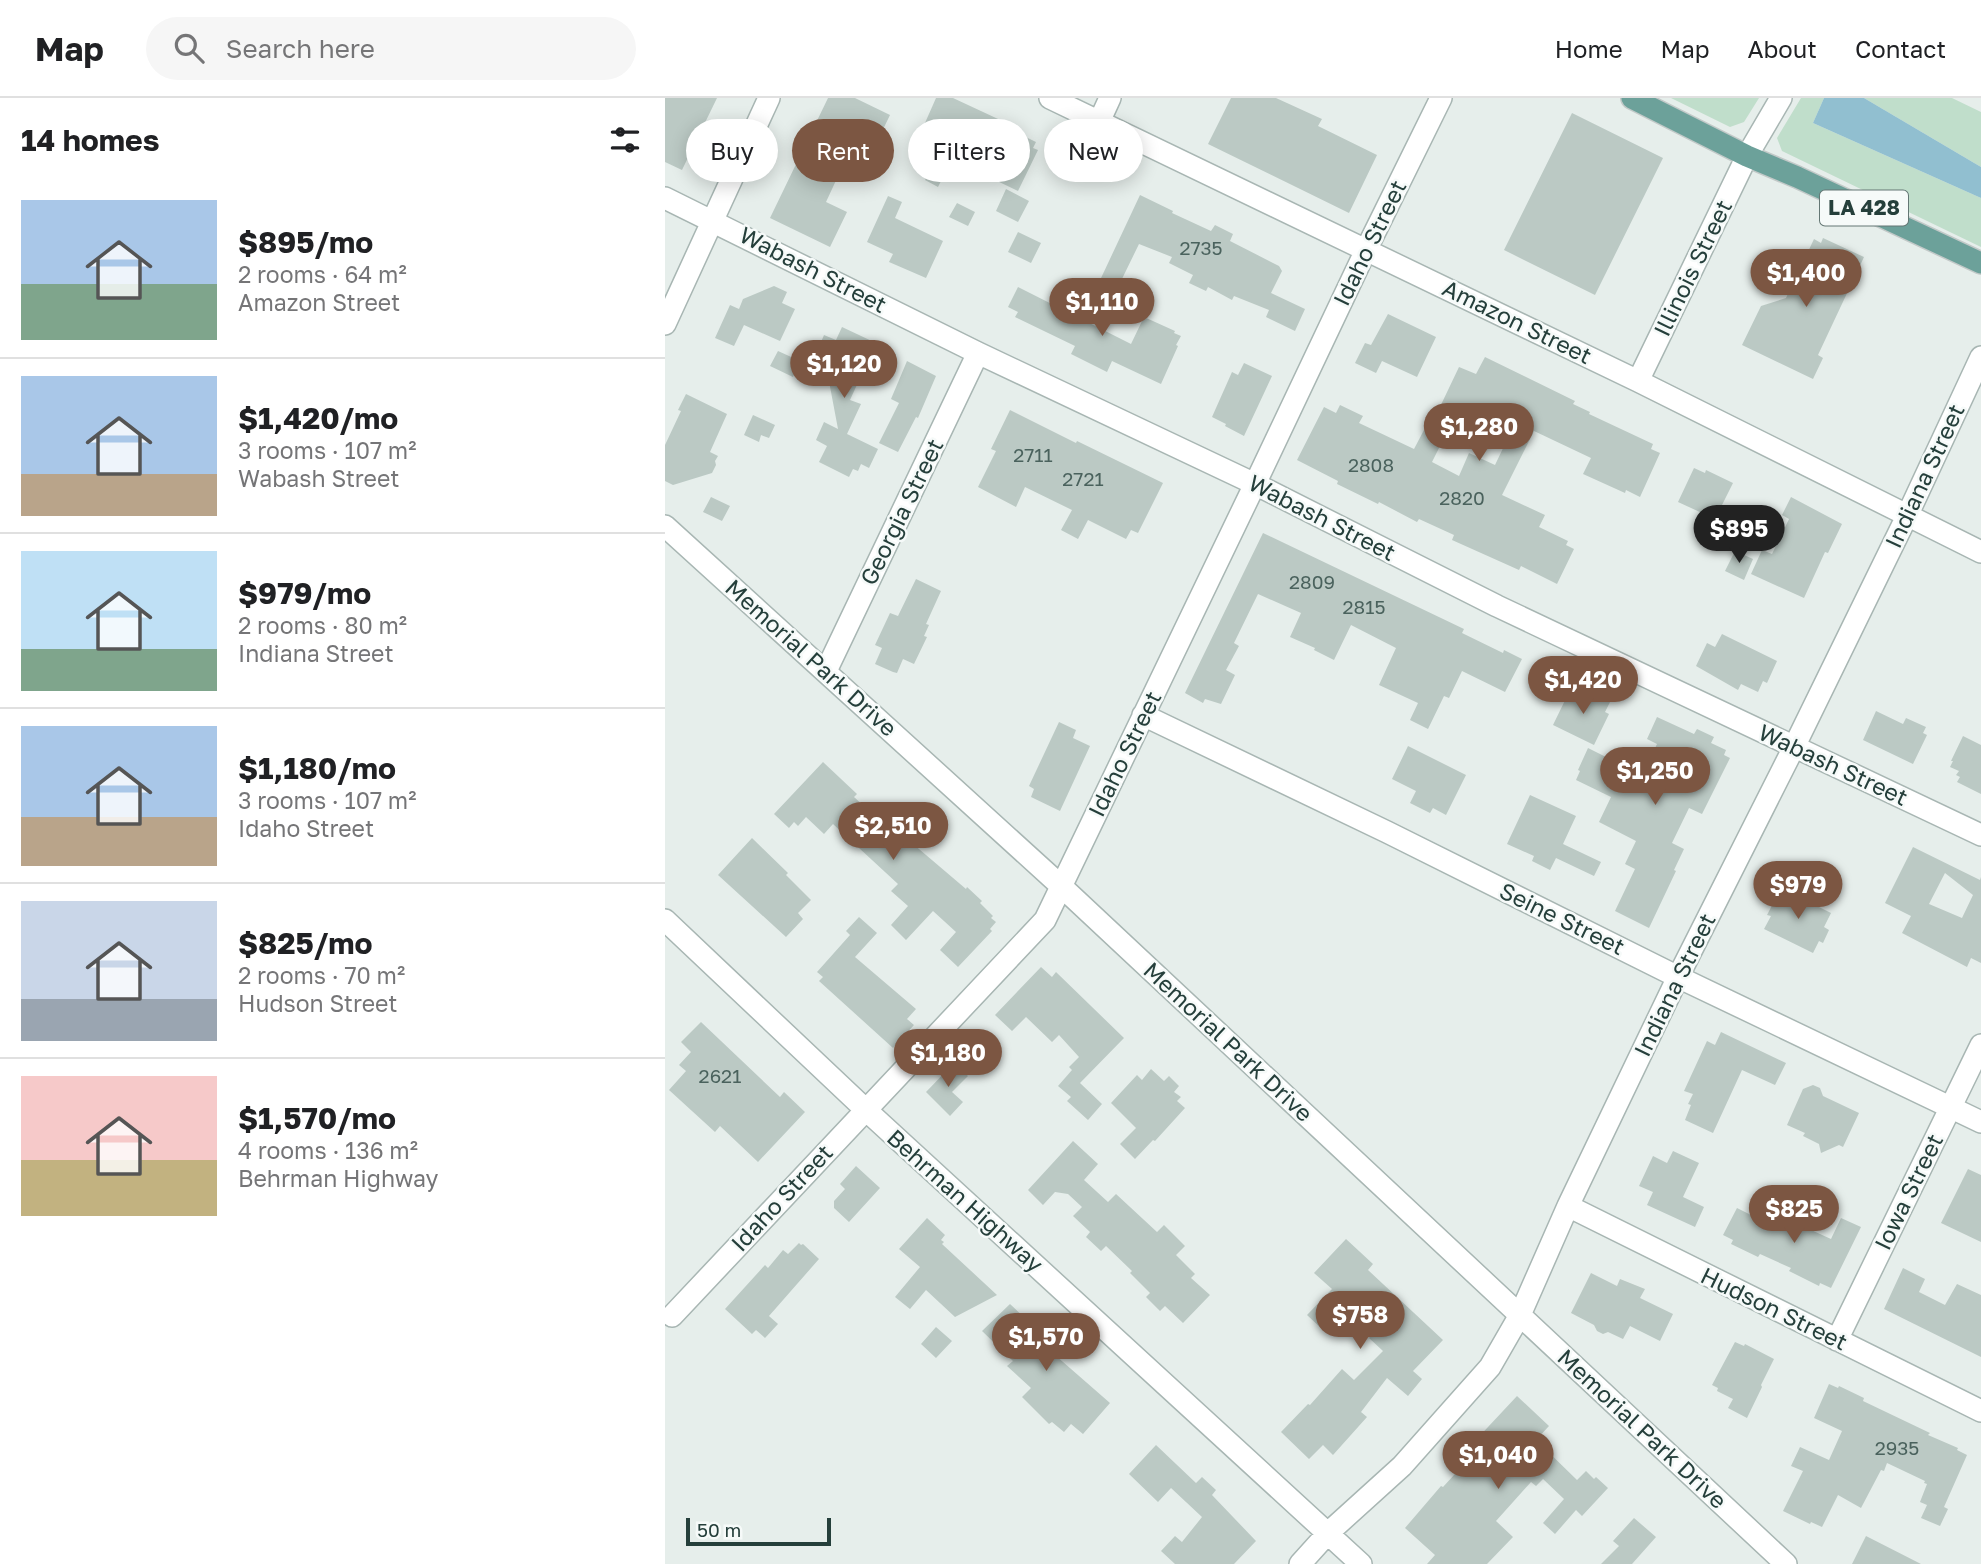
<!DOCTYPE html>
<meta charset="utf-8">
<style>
body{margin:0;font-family:"Golos Text",sans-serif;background:#f6f6f6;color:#202124;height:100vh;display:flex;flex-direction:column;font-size:26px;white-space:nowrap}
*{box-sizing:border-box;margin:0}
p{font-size:23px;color:#757577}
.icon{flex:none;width:38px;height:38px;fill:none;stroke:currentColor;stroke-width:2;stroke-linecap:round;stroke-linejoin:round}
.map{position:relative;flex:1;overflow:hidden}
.panel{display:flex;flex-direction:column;background:#fff;width:665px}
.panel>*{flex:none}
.hud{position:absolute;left:21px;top:21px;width:665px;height:63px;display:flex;gap:14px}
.scale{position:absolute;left:21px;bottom:18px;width:145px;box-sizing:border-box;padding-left:7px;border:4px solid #253f3b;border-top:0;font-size:19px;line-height:24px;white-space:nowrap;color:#253f3b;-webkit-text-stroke:5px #f6faf9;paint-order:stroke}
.price{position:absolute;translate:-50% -60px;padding:0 16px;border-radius:24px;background:#7c5642;color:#fff;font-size:23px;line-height:46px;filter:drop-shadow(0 2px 4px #0008)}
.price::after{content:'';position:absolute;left:50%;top:42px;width:21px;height:16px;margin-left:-10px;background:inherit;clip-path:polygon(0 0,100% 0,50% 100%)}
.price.active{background:#222;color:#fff}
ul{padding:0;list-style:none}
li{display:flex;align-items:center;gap:21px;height:175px;padding:0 21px}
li+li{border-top:2px solid #e0e0e0}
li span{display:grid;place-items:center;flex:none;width:196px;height:140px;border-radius:0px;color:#555}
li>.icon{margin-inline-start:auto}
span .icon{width:84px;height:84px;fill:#fffc;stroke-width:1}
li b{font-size:30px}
h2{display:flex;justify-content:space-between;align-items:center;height:84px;padding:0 21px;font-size:30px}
.chip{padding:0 24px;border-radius:32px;background:#fff;box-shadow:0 4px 18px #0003;font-size:24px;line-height:63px}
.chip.active{background:#7c5642;color:#fff}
header{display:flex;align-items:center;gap:42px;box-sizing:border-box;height:98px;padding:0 35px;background:#fff;border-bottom:2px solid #e0e0e0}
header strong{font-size:33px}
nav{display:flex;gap:38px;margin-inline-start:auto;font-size:24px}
.search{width:490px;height:63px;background:#f6f6f6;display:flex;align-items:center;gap:18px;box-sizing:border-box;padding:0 24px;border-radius:38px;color:#757577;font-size:26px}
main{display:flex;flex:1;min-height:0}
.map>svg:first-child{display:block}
.green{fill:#c0decb}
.water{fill:#91bfd0}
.building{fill:#bbc9c4;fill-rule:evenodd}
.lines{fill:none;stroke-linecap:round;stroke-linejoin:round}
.minor-casing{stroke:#a8b6b3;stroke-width:24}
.major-casing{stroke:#c2c9c8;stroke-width:24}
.minor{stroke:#fff;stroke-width:21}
.major{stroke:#6ca19a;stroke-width:21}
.labels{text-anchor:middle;stroke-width:5;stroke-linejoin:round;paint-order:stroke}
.number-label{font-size:19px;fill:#4a625d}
.shield{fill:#f6faf9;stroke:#647774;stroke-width:2}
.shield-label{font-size:21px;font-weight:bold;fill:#253f3b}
.street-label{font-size:23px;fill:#253f3b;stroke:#f6faf9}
</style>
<header>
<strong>Map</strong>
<div class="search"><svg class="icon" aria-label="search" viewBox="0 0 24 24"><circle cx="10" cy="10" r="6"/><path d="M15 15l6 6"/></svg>Search here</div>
<nav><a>Home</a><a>Map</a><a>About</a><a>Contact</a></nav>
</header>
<main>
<section class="panel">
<h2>14 homes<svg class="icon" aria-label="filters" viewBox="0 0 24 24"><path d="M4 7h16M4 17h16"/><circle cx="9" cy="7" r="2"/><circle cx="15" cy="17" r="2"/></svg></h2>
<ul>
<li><span style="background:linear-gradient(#a9c7e8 60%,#7fa58c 0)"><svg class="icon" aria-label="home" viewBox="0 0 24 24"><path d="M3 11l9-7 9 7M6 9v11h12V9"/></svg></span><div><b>$895/mo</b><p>2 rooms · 64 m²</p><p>Amazon Street</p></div></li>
<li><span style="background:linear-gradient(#a9c7e8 70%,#b9a48a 0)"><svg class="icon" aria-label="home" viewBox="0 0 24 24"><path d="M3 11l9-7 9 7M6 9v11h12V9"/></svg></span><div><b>$1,420/mo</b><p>3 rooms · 107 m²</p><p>Wabash Street</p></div></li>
<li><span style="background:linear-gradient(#bfe0f5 70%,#7fa58c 0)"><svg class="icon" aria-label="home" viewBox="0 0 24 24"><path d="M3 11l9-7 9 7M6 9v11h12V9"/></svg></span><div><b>$979/mo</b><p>2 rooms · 80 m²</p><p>Indiana Street</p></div></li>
<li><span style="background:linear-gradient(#a9c7e8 65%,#b9a48a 0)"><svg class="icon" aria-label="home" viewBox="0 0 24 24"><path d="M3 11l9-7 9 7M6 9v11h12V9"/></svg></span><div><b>$1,180/mo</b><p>3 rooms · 107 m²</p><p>Idaho Street</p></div></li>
<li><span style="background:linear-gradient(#c9d6e8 70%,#9aa5b1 0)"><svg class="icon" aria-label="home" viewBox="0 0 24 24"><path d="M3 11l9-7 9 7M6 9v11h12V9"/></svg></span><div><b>$825/mo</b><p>2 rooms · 70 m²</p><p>Hudson Street</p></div></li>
<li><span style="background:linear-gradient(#f6c9c9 60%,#c2b280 0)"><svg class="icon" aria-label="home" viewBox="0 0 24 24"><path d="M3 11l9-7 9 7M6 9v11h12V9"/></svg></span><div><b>$1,570/mo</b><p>4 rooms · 136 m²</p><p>Behrman Highway</p></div></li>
</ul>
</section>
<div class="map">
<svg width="1316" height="1466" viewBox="0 0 1316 1466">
<rect width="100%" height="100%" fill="#e6eeeb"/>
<!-- green -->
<path class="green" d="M 1006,0 L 1094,0 L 1079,24 L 1065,29 Z
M 1136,0 L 1159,0 L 1148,25 L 1316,100 L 1316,149 L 1117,53 L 1112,40 Z
M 1199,0 L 1287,0 L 1316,14 L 1316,69 Z"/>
<!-- water -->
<path class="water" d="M 1159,0 L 1199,0 L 1316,69 L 1316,100 L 1148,25 Z"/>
<!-- building -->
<path class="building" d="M 0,0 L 52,0 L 17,72 L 0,64 Z
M 163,0 L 190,0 L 225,17 L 208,52 L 204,50 L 188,83 L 174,76 L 161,104 L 182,114 L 165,149 L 105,120 Z
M 271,0 L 288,0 L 346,27 L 344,31 L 371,44 L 368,50 L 373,52 L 353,93 L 328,81 L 329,79 L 323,76 L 325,72 L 315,67 L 313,62 L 292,51 L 273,89 L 260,82 L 275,53 L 258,45 L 261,37 L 256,34 Z
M 566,0 L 611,0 L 657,21 L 653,28 L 712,57 L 684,115 L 543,46 Z
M 907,15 L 998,60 L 930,197 L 839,152 Z
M 341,91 L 364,103 L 353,124 L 331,113 Z
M 475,97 L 508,113 L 507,115 L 546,133 L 550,127 L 568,136 L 565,143 L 614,168 L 617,173 L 606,195 L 640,211 L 630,233 L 601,219 L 604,212 L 569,198 L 567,202 L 543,189 L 541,193 L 524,185 L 528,177 L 504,165 L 507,159 L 474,146 L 455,185 L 458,186 L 449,204 L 429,195 Z
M 223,98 L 237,104 L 230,120 L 278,143 L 261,180 L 224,164 L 228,156 L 202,144 Z
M 292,105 L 310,114 L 303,128 L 284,119 Z
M 353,134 L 376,145 L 366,165 L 343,154 Z
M 1158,140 L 1199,159 L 1153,257 L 1158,260 L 1148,281 L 1077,247 L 1096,208 L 1121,200 L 1149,141 L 1156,145 Z
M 109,188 L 122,194 L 117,205 L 130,211 L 115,243 L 79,227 L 69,248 L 50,240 L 65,207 L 74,211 L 78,201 Z
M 353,189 L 466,246 L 479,219 L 510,233 L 509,235 L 516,238 L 511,247 L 513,248 L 496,286 L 447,263 L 442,274 L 406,256 L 410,248 L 350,219 L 353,214 L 343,209 Z
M 723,216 L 771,239 L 752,279 L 717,263 L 711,275 L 690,265 L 700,245 L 706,247 Z
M 177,229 L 211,245 L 185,302 L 196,306 L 182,336 L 213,351 L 204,370 L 196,366 L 193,373 L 188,371 L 184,379 L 154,364 L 162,348 L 151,342 L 159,324 L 173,331 L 163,278 L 145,270 L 159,237 L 171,242 Z
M 113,253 L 135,263 L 128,279 L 105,268 Z
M 820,259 L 910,303 L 908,306 L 925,314 L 924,316 L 988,346 L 986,351 L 995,355 L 975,399 L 961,392 L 960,395 L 918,376 L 926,360 L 869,333 L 837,397 L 880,417 L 874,429 L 903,443 L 901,447 L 909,451 L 892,486 L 856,468 L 854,472 L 787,442 L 789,437 L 754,421 L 752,424 L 714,404 L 713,406 L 672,386 L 673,383 L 632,362 L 659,309 L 671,315 L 675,307 L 698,318 L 694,325 L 749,351 L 759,332 L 763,334 L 794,269 L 811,276 ZM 821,308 L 852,321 L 830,367 L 804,355 L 794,378 L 767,364 L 782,334 L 802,344 Z
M 242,263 L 271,278 L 253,320 L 251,319 L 233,354 L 214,345 L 234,305 L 226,301 Z
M 579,265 L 607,278 L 579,338 L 560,328 L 561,326 L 547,319 L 567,274 L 573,277 Z
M 21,296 L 62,316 L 45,354 L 53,358 L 50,363 L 51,367 L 47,375 L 8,387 L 0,383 L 0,347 L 16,313 L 13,312 Z
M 345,312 L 411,345 L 412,343 L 498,385 L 473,435 L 466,432 L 461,441 L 423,422 L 413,441 L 396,432 L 407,412 L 360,389 L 351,409 L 313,389 L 331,353 L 326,351 Z
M 88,317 L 110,327 L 104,340 L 96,337 L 94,344 L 79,337 Z
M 1029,370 L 1040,375 L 1041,372 L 1068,385 L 1050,421 L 1013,404 Z
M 46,399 L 65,408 L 57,423 L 38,414 Z
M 1126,399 L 1177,426 L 1163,455 L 1160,454 L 1139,500 L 1086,476 L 1097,452 L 1107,456 L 1124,421 L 1117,417 Z
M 598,435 L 799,531 L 797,535 L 838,555 L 839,552 L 857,561 L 840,594 L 797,573 L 784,600 L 779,598 L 763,631 L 745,622 L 753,605 L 714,587 L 731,550 L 686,527 L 669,562 L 649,552 L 650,550 L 625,539 L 636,515 L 593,496 L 569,545 L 574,548 L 561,572 L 570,577 L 556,606 L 540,601 L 538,605 L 520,595 Z
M 1070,453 L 1088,461 L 1079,482 L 1060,473 Z
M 251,481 L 276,493 L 261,526 L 264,527 L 259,538 L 262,539 L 249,566 L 238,561 L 232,575 L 228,574 L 210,566 L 217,550 L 210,547 L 225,515 L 233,518 Z
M 1057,536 L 1112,563 L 1102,585 L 1098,583 L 1093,594 L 1076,586 L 1073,592 L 1031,568 L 1042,545 L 1050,549 Z
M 906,590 L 929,602 L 932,598 L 945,604 L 940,614 L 944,616 L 929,647 L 888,627 Z
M 1211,613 L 1238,626 L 1241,620 L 1261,629 L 1258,635 L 1262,637 L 1248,666 L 1198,642 Z
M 992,619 L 1029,636 L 1032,631 L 1049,639 L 1046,645 L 1061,652 L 1059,657 L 1065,660 L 1037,716 L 1024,710 L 1007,745 L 1019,751 L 1009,772 L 1011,773 L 984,830 L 950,813 L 970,771 L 960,766 L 971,743 L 934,724 L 946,699 L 911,682 L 915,673 L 913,672 L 923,650 L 977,677 L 992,646 L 982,641 Z
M 394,624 L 411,632 L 408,640 L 425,648 L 395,713 L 366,699 L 369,691 L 364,688 Z
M 1298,638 L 1316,647 L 1316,696 L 1292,684 L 1295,679 L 1291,677 L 1294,673 L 1285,669 L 1288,663 L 1286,663 Z
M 743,648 L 801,677 L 781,717 L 768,710 L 765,715 L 745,705 L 751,693 L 727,681 Z
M 158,664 L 192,696 L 189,699 L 212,720 L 214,717 L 301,791 L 302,789 L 317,803 L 315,805 L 328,818 L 326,820 L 331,824 L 325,831 L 327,833 L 293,869 L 275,852 L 291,834 L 268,813 L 241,842 L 226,827 L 243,808 L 226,793 L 233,786 L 168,726 L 159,736 L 141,719 L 133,728 L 129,724 L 124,730 L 109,716 Z
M 865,697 L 911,718 L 898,746 L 936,764 L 929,778 L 891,760 L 885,772 L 867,763 L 869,758 L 842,746 Z
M 87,740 L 123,775 L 121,777 L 146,802 L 133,815 L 138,821 L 121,839 L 53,777 Z
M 1248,749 L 1315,782 L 1316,779 L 1316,865 L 1306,860 L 1302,869 L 1237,835 L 1246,818 L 1220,805 ZM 1280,775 L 1308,797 L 1297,820 L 1264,806 Z
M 1116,790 L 1166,815 L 1159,829 L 1164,832 L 1158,845 L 1154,843 L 1148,855 L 1099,831 L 1106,818 L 1102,817 Z
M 194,819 L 212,835 L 190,859 L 251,911 L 242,921 L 249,927 L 228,950 L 154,883 L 158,879 L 152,874 L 185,837 L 181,833 Z
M 376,869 L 387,879 L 391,874 L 459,940 L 415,985 L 437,1006 L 423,1022 L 402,1003 L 406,999 L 393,988 L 407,972 L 404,969 L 414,959 L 394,937 L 387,944 L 361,919 L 347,933 L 330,917 Z
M 36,924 L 115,999 L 119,994 L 140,1014 L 93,1064 L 55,1028 L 50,1034 L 4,992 L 21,973 L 14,967 L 26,954 L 16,944 Z
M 1056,934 L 1121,965 L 1110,987 L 1077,972 L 1048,1035 L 1020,1022 L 1026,1007 L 1023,1006 L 1028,996 L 1019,993 L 1042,943 L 1050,947 Z
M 289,965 L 303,978 L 287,994 L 298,1004 L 285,1018 L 261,994 Z
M 486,971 L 499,983 L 504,978 L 514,988 L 509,994 L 516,999 L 512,1003 L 520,1010 L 490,1043 L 488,1042 L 470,1061 L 455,1046 L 471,1030 L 446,1005 L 472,977 L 477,982 Z
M 1148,987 L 1155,990 L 1158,998 L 1194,1015 L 1178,1049 L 1174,1047 L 1156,1055 L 1154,1046 L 1138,1038 L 1140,1035 L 1122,1027 L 1138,991 Z
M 408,1043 L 433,1066 L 419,1082 L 443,1104 L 451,1096 L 492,1134 L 499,1127 L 520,1148 L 511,1157 L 530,1176 L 526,1180 L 545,1197 L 518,1225 L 500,1208 L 495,1213 L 481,1199 L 485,1195 L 465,1175 L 467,1173 L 441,1148 L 436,1153 L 421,1139 L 425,1134 L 408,1118 L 417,1109 L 403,1096 L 390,1094 L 378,1107 L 363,1092 Z
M 1008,1053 L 1034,1065 L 1018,1099 L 1039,1109 L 1030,1129 L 982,1107 L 988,1094 L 974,1088 L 988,1058 L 1002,1065 Z
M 191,1068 L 215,1090 L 184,1124 L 169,1110 L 169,1103 L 180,1091 L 175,1086 Z
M 1303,1071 L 1316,1077 L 1316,1144 L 1276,1125 Z
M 1072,1110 L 1088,1118 L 1091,1113 L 1109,1122 L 1111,1117 L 1143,1133 L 1144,1131 L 1166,1141 L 1176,1120 L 1196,1129 L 1166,1190 L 1155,1185 L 1154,1188 L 1124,1173 L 1126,1170 L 1095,1156 L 1093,1159 L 1066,1146 L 1068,1142 L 1058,1137 Z
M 262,1120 L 280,1137 L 276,1142 L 279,1144 L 277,1146 L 332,1197 L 290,1219 L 261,1192 L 245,1211 L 230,1199 L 255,1169 L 234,1151 Z
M 681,1141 L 708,1166 L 703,1172 L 778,1242 L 748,1273 L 757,1281 L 743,1298 L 722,1280 L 696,1314 L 702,1319 L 668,1357 L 658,1347 L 644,1361 L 616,1334 L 643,1306 L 645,1307 L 677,1271 L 689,1282 L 718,1253 L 704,1240 L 708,1236 L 680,1208 L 658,1232 L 642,1217 L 667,1191 L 649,1175 Z
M 134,1145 L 136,1147 L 138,1146 L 154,1161 L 104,1218 L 113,1226 L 100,1240 L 91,1232 L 87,1236 L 60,1211 L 100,1167 L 103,1170 L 118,1152 L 123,1156 Z
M 1238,1170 L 1260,1181 L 1254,1194 L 1280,1207 L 1292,1186 L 1316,1197 L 1316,1259 L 1219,1211 Z
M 926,1175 L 952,1188 L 955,1181 L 980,1191 L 975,1200 L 1008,1216 L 995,1243 L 965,1228 L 958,1241 L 943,1234 L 938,1236 L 932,1233 L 929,1227 L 906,1215 Z
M 345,1206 L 377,1236 L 381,1232 L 399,1248 L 390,1257 L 445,1305 L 418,1336 L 406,1326 L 399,1334 L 387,1324 L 384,1326 L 357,1299 L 366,1290 L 342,1268 L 348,1263 L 317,1233 Z
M 271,1229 L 287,1243 L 271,1260 L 256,1246 Z
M 1070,1244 L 1079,1248 L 1080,1246 L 1109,1261 L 1096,1287 L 1097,1289 L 1082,1320 L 1063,1310 L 1068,1301 L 1052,1293 L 1053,1290 L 1047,1287 Z
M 1164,1286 L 1173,1290 L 1174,1288 L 1199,1300 L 1198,1303 L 1265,1335 L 1263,1337 L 1293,1350 L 1292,1352 L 1302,1357 L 1279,1409 L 1283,1411 L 1275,1428 L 1256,1420 L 1262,1407 L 1255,1404 L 1262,1386 L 1259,1385 L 1260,1383 L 1222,1365 L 1219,1373 L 1216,1372 L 1196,1410 L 1173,1397 L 1157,1429 L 1146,1424 L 1145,1426 L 1118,1413 L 1138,1373 L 1126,1368 L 1135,1349 L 1164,1362 L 1177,1333 L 1149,1320 Z
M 852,1298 L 884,1328 L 871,1342 L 912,1382 L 921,1373 L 929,1381 L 931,1379 L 943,1390 L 917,1418 L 911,1412 L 890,1436 L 878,1425 L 899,1401 L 878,1381 L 871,1388 L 866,1384 L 831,1423 L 848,1439 L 822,1466 L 762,1466 L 770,1457 L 740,1430 L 776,1388 L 778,1389 L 800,1365 L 794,1360 Z
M 491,1347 L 531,1385 L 537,1379 L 551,1392 L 547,1397 L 591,1443 L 569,1466 L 510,1466 L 496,1453 L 510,1438 L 517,1444 L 537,1419 L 506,1390 L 493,1404 L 464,1376 Z
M 969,1420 L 991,1439 L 967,1466 L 936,1466 L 954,1448 L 948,1443 Z
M 1201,1438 L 1256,1466 L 1187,1466 Z"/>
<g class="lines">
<defs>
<path id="minor" d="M 385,0 L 973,283 L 1316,454
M 434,24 L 445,0
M 0,100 L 313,255 L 590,386 L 832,508 L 1316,737
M 0,226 L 104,0
M 973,283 L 1082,58 L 1116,0
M 0,428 L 396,788 L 1121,1466
M 161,573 L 313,255
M 478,617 L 722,734 L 1013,879 L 1316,1024
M 0,822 L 201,1012 L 696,1466
M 903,1108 L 1316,1313
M 7,1218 L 380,822 L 590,386 L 701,152 L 776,0
M 1172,1242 L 1316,947
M 635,1466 L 663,1435 L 737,1368 L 825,1269 L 855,1217 L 903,1108 L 1013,879 L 1129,649 L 1242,418 L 1316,259"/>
<path id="major" d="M 967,0 L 1082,58 L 1132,79 L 1316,165"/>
</defs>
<!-- minor casing -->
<use href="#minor" class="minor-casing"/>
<!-- major casing -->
<use href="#major" class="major-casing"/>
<!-- minor -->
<use href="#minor" class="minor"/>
<!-- major -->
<use href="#major" class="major"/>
</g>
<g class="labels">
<!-- number labels -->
<g class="number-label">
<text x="536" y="157">2735</text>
<text x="368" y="364">2711</text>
<text x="706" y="374">2808</text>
<text x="418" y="388">2721</text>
<text x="797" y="407">2820</text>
<text x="647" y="491">2809</text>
<text x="699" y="516">2815</text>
<text x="55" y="985">2621</text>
<text x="1232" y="1357">2935</text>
</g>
<!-- shield labels -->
<rect class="shield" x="1155" y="92.5" width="88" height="35" rx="5"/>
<g class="shield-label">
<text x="1199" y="117">LA 428</text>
</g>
<!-- street labels -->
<g class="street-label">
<text transform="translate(705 145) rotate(-64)" y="8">Idaho Street</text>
<text transform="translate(1028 170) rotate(-64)" y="8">Illinois Street</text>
<text transform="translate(148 172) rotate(27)" y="8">Wabash Street</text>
<text transform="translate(852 224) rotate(26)" y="8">Amazon Street</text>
<text transform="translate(1260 378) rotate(-65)" y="8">Indiana Street</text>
<text transform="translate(237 414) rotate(-64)" y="8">Georgia Street</text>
<text transform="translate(657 420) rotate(27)" y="8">Wabash Street</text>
<text transform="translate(146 560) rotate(42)" y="8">Memorial Park Drive</text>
<text transform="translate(460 656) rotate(-64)" y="8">Idaho Street</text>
<text transform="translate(1168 667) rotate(25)" y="8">Wabash Street</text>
<text transform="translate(897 821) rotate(26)" y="8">Seine Street</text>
<text transform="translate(1010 887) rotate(-64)" y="8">Indiana Street</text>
<text transform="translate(563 944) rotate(43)" y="8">Memorial Park Drive</text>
<text transform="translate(1244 1094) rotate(-64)" y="8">Iowa Street</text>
<text transform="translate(117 1100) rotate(-47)" y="8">Idaho Street</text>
<text transform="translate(300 1103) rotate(42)" y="8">Behrman Highway</text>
<text transform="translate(1109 1211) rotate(26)" y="8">Hudson Street</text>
<text transform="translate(977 1331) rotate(43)" y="8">Memorial Park Drive</text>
</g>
</g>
</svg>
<div class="scale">50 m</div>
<b class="price" style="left:1141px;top:211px">$1,400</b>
<b class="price" style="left:437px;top:240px">$1,110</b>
<b class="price" style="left:179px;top:302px">$1,120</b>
<b class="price" style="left:814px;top:365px">$1,280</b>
<b class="price active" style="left:1074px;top:467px">$895</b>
<b class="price" style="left:918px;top:618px">$1,420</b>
<b class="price" style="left:990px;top:709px">$1,250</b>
<b class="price" style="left:228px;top:764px">$2,510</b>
<b class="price" style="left:1133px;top:823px">$979</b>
<b class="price" style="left:283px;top:991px">$1,180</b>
<b class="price" style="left:1129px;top:1147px">$825</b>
<b class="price" style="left:695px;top:1253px">$758</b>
<b class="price" style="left:381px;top:1275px">$1,570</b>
<b class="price" style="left:833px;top:1393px">$1,040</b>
<div class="hud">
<a class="chip">Buy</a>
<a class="chip active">Rent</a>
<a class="chip">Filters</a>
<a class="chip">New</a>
</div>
</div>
</main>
